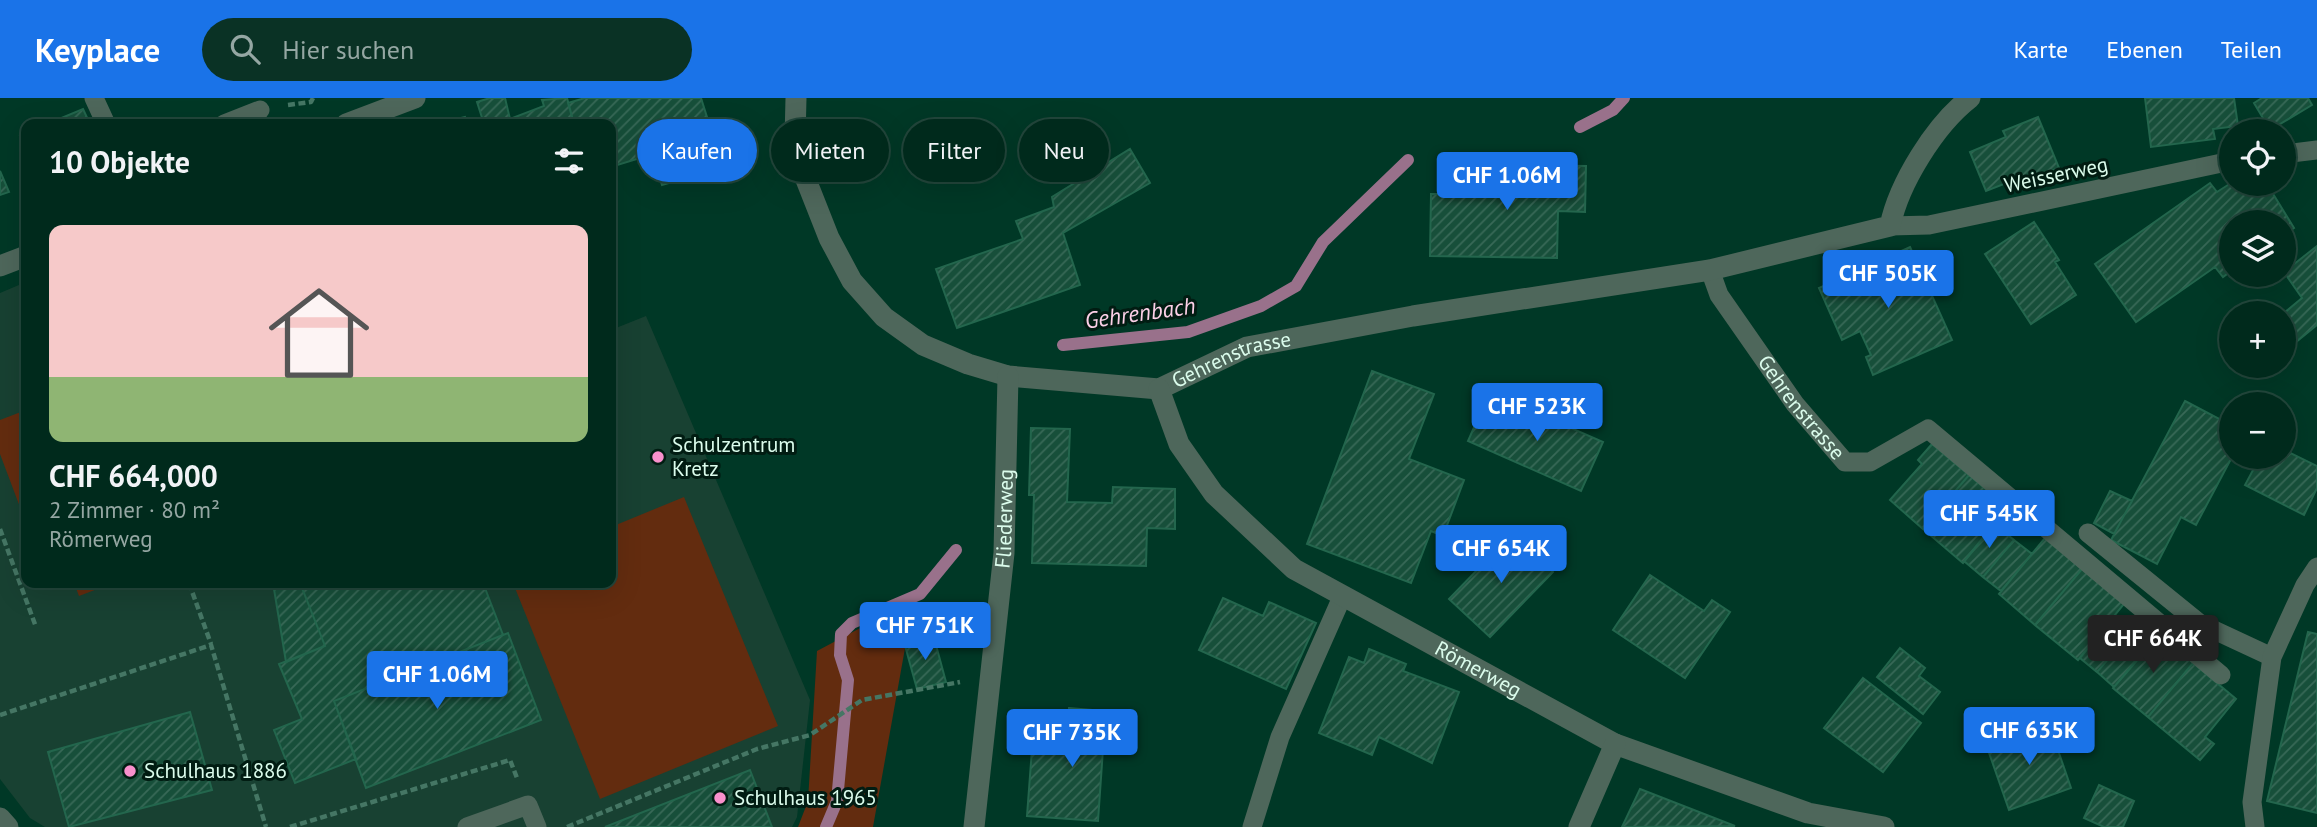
<!DOCTYPE html>
<html lang="de">
<meta charset="utf-8">
<style>
body{margin:0;font-family:"PT Sans",sans-serif;background:#0a3225;color:#f1f3f6;height:100vh;display:flex;flex-direction:column;font-size:26px;white-space:nowrap}
*{box-sizing:border-box;margin:0}
p{font-size:23px;color:#95a7a3}
.icon{flex:none;width:38px;height:38px;fill:none;stroke:currentColor;stroke-width:2;stroke-linecap:round;stroke-linejoin:round}
.map{position:relative;flex:1;overflow:hidden}
.side{position:absolute;left:21px;top:21px;width:595px;height:469px;display:flex;flex-direction:column;background:#002a1c;border-radius:14px;box-shadow:0 7px 28px #0002,0 0 0 2px #22463b}
.side>*{flex:none}
.banner{position:absolute;left:637px;top:21px;width:665px;height:63px;display:flex;gap:14px}
.fabs{position:absolute;left:2219px;top:21px;display:grid;gap:14px}
.fabs a{display:grid;place-items:center;width:77px;height:77px;border-radius:50%;background:#002a1c;box-shadow:0 7px 28px #0002,0 0 0 2px #22463b;font-size:35px}
.price{position:absolute;translate:-50% -60px;padding:0 16px;border-radius:7px;background:#1a73e8;color:#fff;font-size:23px;line-height:46px;filter:drop-shadow(0 2px 4px #0008)}
.price::after{content:'';position:absolute;left:50%;top:42px;width:21px;height:16px;margin-left:-10px;background:inherit;clip-path:polygon(0 0,100% 0,50% 100%)}
.price.current{background:#222;color:#fff}
ul{padding:0;list-style:none}
li{display:grid;align-content:center;gap:14px;height:371px;padding:0 28px}
li span{display:grid;place-items:center;height:217px;border-radius:14px;color:#555}
li>.icon{margin-inline-start:auto}
span .icon{width:126px;height:126px;fill:#fffc;stroke-width:1}
li b{font-size:30px}
h2{display:flex;justify-content:space-between;align-items:center;height:84px;padding:0 28px;font-size:30px}
.tag{padding:0 24px;border-radius:32px;background:#002a1c;box-shadow:0 7px 28px #0002,0 0 0 2px #22463b;font-size:24px;line-height:63px}
.tag.current{background:#1a73e8;color:#fff}
header{display:flex;align-items:center;gap:42px;box-sizing:border-box;height:98px;padding:0 35px;background:#1a73e8;color:#fff}
header strong{font-size:33px}
nav{display:flex;gap:38px;margin-inline-start:auto;font-size:24px}
.search{width:490px;height:63px;background:#0a3225;display:flex;align-items:center;gap:18px;box-sizing:border-box;padding:0 24px;border-radius:38px;color:#95a7a3;font-size:26px}
.map>svg:first-child{display:block}
.built{fill:#184132}
.grass{fill:#632c0f}
.lines{fill:none;stroke-linecap:round;stroke-linejoin:round}
.stream{stroke:#99718b;stroke-width:12}
.building{fill:url(#building-hatch);stroke:#23664d;stroke-width:2}
.path{stroke:#457664;stroke-width:4.5;stroke-dasharray:7 3.5;stroke-linecap:butt}
.lane{stroke:#4e675b;stroke-width:19}
.street{stroke:#4e675b;stroke-width:21}
.poi-dot{fill:#f890cc;stroke:#011c12;stroke-width:2.5}
.labels{text-anchor:middle;stroke-width:6;stroke-linejoin:round;paint-order:stroke}
.street-label{font-size:21px;fill:#dbfcec;stroke:#011c12}
.poi-label{font-size:21px;fill:#dbfcec;stroke:#011c12;text-anchor:start}
.water-label{font-size:23px;font-style:italic;fill:#fdd1e8;stroke:#011c12}
</style>
<header>
<strong>Keyplace</strong>
<div class="search"><svg class="icon" aria-label="search" viewBox="0 0 24 24"><circle cx="10" cy="10" r="6"/><path d="M15 15l6 6"/></svg>Hier suchen</div>
<nav><a>Karte</a><a>Ebenen</a><a>Teilen</a></nav>
</header>
<div class="map">
<svg width="2317" height="729" viewBox="0 0 2317 729">
<defs>
<pattern id="building-hatch" width="6" height="6" patternUnits="userSpaceOnUse" patternTransform="scale(1.75)"><rect width="6" height="6" fill="#174f3a"/><path d="M-1 1l2-2M0 6l6-6M5 7l2-2" fill="none" stroke="#386957"/></pattern>
</defs>
<rect width="100%" height="100%" fill="#003826"/>
<!-- built -->
<path class="built" d="M 26,184 L 26,485 L 611,485 L 611,232 L 646,218 L 810,602 L 797,719 L 792,729 L 45,729 L 30,720 L 0,681 L 0,195 Z"/>
<!-- grass -->
<path class="grass" d="M 26,312 L 26,425 L 0,356 L 0,322 Z
M 684,399 L 778,628 L 600,701 L 513,485 L 611,485 L 611,429 Z
M 74,485 L 113,485 L 79,498 Z
M 879,520 L 907,539 L 873,729 L 798,729 L 808,703 L 817,553 Z"/>
<g class="lines">
<!-- stream -->
<path class="stream" d="M 1580,29 L 1613,12 L 1624,0
M 1063,247 L 1188,234 L 1261,208 L 1296,188 L 1323,144 L 1408,62
M 826,729 L 837,703 L 848,582 L 840,557 L 841,536 L 852,525 L 920,496 L 956,452"/>
</g>
<!-- building -->
<path class="building" d="M 490,0 L 505,0 L 510,21 L 544,8 L 542,2 L 567,0 L 574,26 L 484,26 L 477,4 Z
M 585,0 L 701,0 L 717,51 L 711,52 L 717,71 L 662,87 L 653,56 L 611,69 L 611,26 L 574,26 L 568,5 Z
M 2145,0 L 2234,0 L 2238,28 L 2213,31 L 2215,41 L 2151,49 Z
M 2262,0 L 2308,0 L 2312,7 L 2270,32 L 2254,5 Z
M 83,11 L 90,26 L 47,26 Z
M 465,19 L 467,26 L 437,26 Z
M 2038,19 L 2059,70 L 2016,87 L 2014,82 L 1986,93 L 1970,54 L 2006,39 L 2003,33 Z
M 26,35 L 26,53 L 20,38 Z
M 1130,51 L 1150,85 L 1063,135 L 1080,187 L 957,230 L 936,171 L 1023,141 L 1016,123 L 1054,109 L 1052,99 Z
M 1473,66 L 1586,68 L 1585,114 L 1558,113 L 1557,160 L 1430,158 L 1431,96 L 1472,96 Z
M 0,73 L 9,94 L 0,97 Z
M 2210,85 L 2217,94 L 2231,85 L 2244,89 L 2267,86 L 2294,130 L 2284,137 L 2284,124 L 2231,124 L 2231,173 L 2223,179 L 2215,169 L 2136,224 L 2095,166 Z
M 2034,124 L 2059,162 L 2055,164 L 2076,197 L 2031,226 L 1985,156 Z
M 2317,148 L 2317,227 L 2296,244 L 2284,229 L 2284,215 L 2302,200 L 2284,174 Z
M 1910,149 L 1952,242 L 1873,277 L 1866,259 L 1871,257 L 1860,233 L 1842,242 L 1819,190 Z
M 1372,273 L 1434,296 L 1409,361 L 1464,382 L 1443,438 L 1431,433 L 1411,485 L 1307,446 Z
M 1487,300 L 1542,323 L 1544,318 L 1603,344 L 1581,393 L 1468,343 Z
M 2185,303 L 2231,327 L 2232,359 L 2196,427 L 2181,419 L 2157,466 L 2111,442 Z
M 1031,330 L 1070,331 L 1067,404 L 1112,405 L 1113,389 L 1175,391 L 1175,431 L 1147,430 L 1146,468 L 1032,465 L 1034,397 L 1029,397 Z
M 1932,346 L 1969,377 L 1923,431 L 1890,402 L 1922,366 L 1918,362 Z
M 2284,352 L 2317,368 L 2317,390 L 2304,417 L 2245,387 L 2260,359 L 2284,359 Z
M 1969,377 L 2008,410 L 1963,465 L 1923,431 Z
M 2110,393 L 2132,403 L 2114,436 L 2094,425 Z
M 1994,426 L 2014,442 L 1983,479 L 1964,463 Z
M 1513,435 L 1553,474 L 1490,539 L 1449,501 Z
M 2045,440 L 2082,471 L 2035,527 L 1999,496 Z
M 2014,442 L 2032,456 L 2001,493 L 1983,479 Z
M 2082,471 L 2124,506 L 2078,562 L 2035,527 Z
M 1650,477 L 1704,513 L 1712,502 L 1730,514 L 1685,580 L 1613,532 Z
M 273,485 L 300,485 L 325,548 L 286,564 Z
M 300,485 L 483,485 L 503,537 L 334,603 L 356,661 L 295,685 L 274,632 L 302,621 L 279,566 L 325,548 Z
M 1223,500 L 1263,518 L 1269,504 L 1316,525 L 1286,591 L 1199,552 Z
M 2111,522 L 2129,537 L 2097,574 L 2080,560 Z
M 2308,534 L 2317,536 L 2317,715 L 2267,703 Z
M 508,535 L 541,622 L 366,690 L 334,603 Z
M 2159,535 L 2193,565 L 2148,619 L 2113,590 Z
M 933,536 L 946,584 L 917,591 L 904,544 Z
M 2129,537 L 2146,552 L 2114,589 L 2097,574 Z
M 1900,550 L 1925,570 L 1919,578 L 1940,594 L 1923,616 L 1877,579 Z
M 1369,551 L 1406,566 L 1403,573 L 1459,594 L 1432,665 L 1379,639 L 1372,657 L 1319,635 L 1349,559 L 1364,565 Z
M 2193,565 L 2236,601 L 2205,639 L 2214,646 L 2200,662 L 2148,619 Z
M 1863,580 L 1921,625 L 1883,674 L 1824,630 Z
M 1069,610 L 1115,614 L 1112,652 L 1103,651 L 1098,723 L 1027,718 L 1032,651 L 1066,654 Z
M 190,614 L 212,692 L 69,729 L 48,654 Z
M 2049,626 L 2071,690 L 2009,712 L 1987,649 Z
M 750,672 L 772,729 L 605,729 Z
M 2099,687 L 2134,703 L 2123,729 L 2104,729 L 2084,720 Z
M 1640,691 L 1735,728 L 1622,729 Z"/>
<g class="lines">
<!-- path -->
<path class="path" d="M 288,7 L 311,4 L 313,0
M 0,431 L 36,529
M 189,485 L 211,546
M 0,617 L 211,547 L 266,729
M 290,729 L 510,662 L 517,680
M 567,729 L 757,651 L 810,637 L 862,602 L 960,584"/>
<!-- lane -->
<g class="lane">
<path d="M 94,0 L 106,26"/>
<path d="M 224,26 L 260,12"/>
<path d="M 2284,56 L 2317,52"/>
<path d="M 1890,128 L 1929,127 L 2231,63"/>
<path id="s1" d="M 1710,172 L 1719,197 L 1795,306 L 1845,364 L 1870,364 L 1928,331 L 2221,577"/>
<path d="M 2088,435 L 2199,525 L 2272,559"/>
<path d="M 467,729 L 528,707 L 537,729"/>
<path d="M 1252,729 L 1280,639 L 1342,499"/>
<path d="M 2255,729 L 2252,704 L 2272,559 L 2305,487 L 2317,469"/>
</g>
<!-- street -->
<g class="street">
<path id="s2" d="M 796,0 L 795,41 L 799,64 L 829,140 L 852,183 L 884,219 L 923,247 L 968,266 L 1008,278 L 1159,291 L 1247,249 L 1413,218 L 1710,172 L 1890,128 C 1899,85 1935,27 1970,0"/>
<path d="M 346,26 L 415,0"/>
<path d="M 0,168 L 26,158"/>
<path id="s3" d="M 1159,291 L 1179,346 L 1214,396 L 1294,471 L 1615,646 L 1808,715 L 1884,729"/>
<path d="M 0,720 L 8,729"/>
<path id="s4" d="M 974,729 L 1004,455 L 1008,278"/>
<path d="M 1579,729 L 1615,646"/>
</g>
</g>
<!-- markers -->
<g class="poi-dot">
<circle cx="658" cy="359" r="7"/>
<circle cx="130" cy="673" r="7"/>
<circle cx="720" cy="700" r="7"/>
</g>
<g class="labels">
<!-- street labels -->
<g class="street-label">
<text transform="translate(2056 77) rotate(-12)" y="7">Weisserweg</text>
<text dy="7" stroke="none"><textPath href="#s2" startOffset="612">Gehrenstrasse</textPath></text>
<text dy="7" stroke="none"><textPath href="#s1" startOffset="166">Gehrenstrasse</textPath></text>
<text dy="7" stroke="none"><textPath href="#s4" startOffset="310">Fliederweg</textPath></text>
<text dy="7" stroke="none"><textPath href="#s3" startOffset="439">Römerweg</textPath></text>
</g>
<!-- poi labels -->
<g class="poi-label">
<text x="672" y="354">Schulzentrum<tspan x="672" dy="24">Kretz</tspan></text>
<text x="144" y="680">Schulhaus 1886</text>
<text x="734" y="707">Schulhaus 1965</text>
</g>
<!-- water labels -->
<g class="water-label">
<text transform="translate(1140 215) rotate(-8)" y="8">Gehrenbach</text>
</g>
</g>
</svg>
<div class="fabs">
<a><svg class="icon" aria-label="locate" viewBox="0 0 24 24"><circle cx="12" cy="12" r="6"/><path d="M12 2v4M12 18v4M2 12h4M18 12h4"/></svg></a>
<a><svg class="icon" aria-label="layers" viewBox="0 0 24 24"><path d="M12 4l9 5-9 5-9-5zM3 14l9 5 9-5"/></svg></a>
<a>+</a>
<a>−</a>
</div>
<b class="price" style="left:1507px;top:114px">CHF 1.06M</b>
<b class="price" style="left:1888px;top:212px">CHF 505K</b>
<b class="price" style="left:1537px;top:345px">CHF 523K</b>
<b class="price" style="left:1989px;top:452px">CHF 545K</b>
<b class="price" style="left:1501px;top:487px">CHF 654K</b>
<b class="price" style="left:925px;top:564px">CHF 751K</b>
<b class="price current" style="left:2153px;top:577px">CHF 664K</b>
<b class="price" style="left:437px;top:613px">CHF 1.06M</b>
<b class="price" style="left:2029px;top:669px">CHF 635K</b>
<b class="price" style="left:1072px;top:671px">CHF 735K</b>
<div class="banner">
<a class="tag current">Kaufen</a>
<a class="tag">Mieten</a>
<a class="tag">Filter</a>
<a class="tag">Neu</a>
</div>
<section class="side">
<h2>10 Objekte<svg class="icon" aria-label="filters" viewBox="0 0 24 24"><path d="M4 7h16M4 17h16"/><circle cx="9" cy="7" r="2"/><circle cx="15" cy="17" r="2"/></svg></h2>
<ul>
<li><span style="background:linear-gradient(#f6c9c9 70%,#8fb573 0)"><svg class="icon" aria-label="home" viewBox="0 0 24 24"><path d="M3 11l9-7 9 7M6 9v11h12V9"/></svg></span><div><b>CHF 664,000</b><p>2 Zimmer · 80 m²</p><p>Römerweg</p></div></li>
</ul>
</section>
</div>
